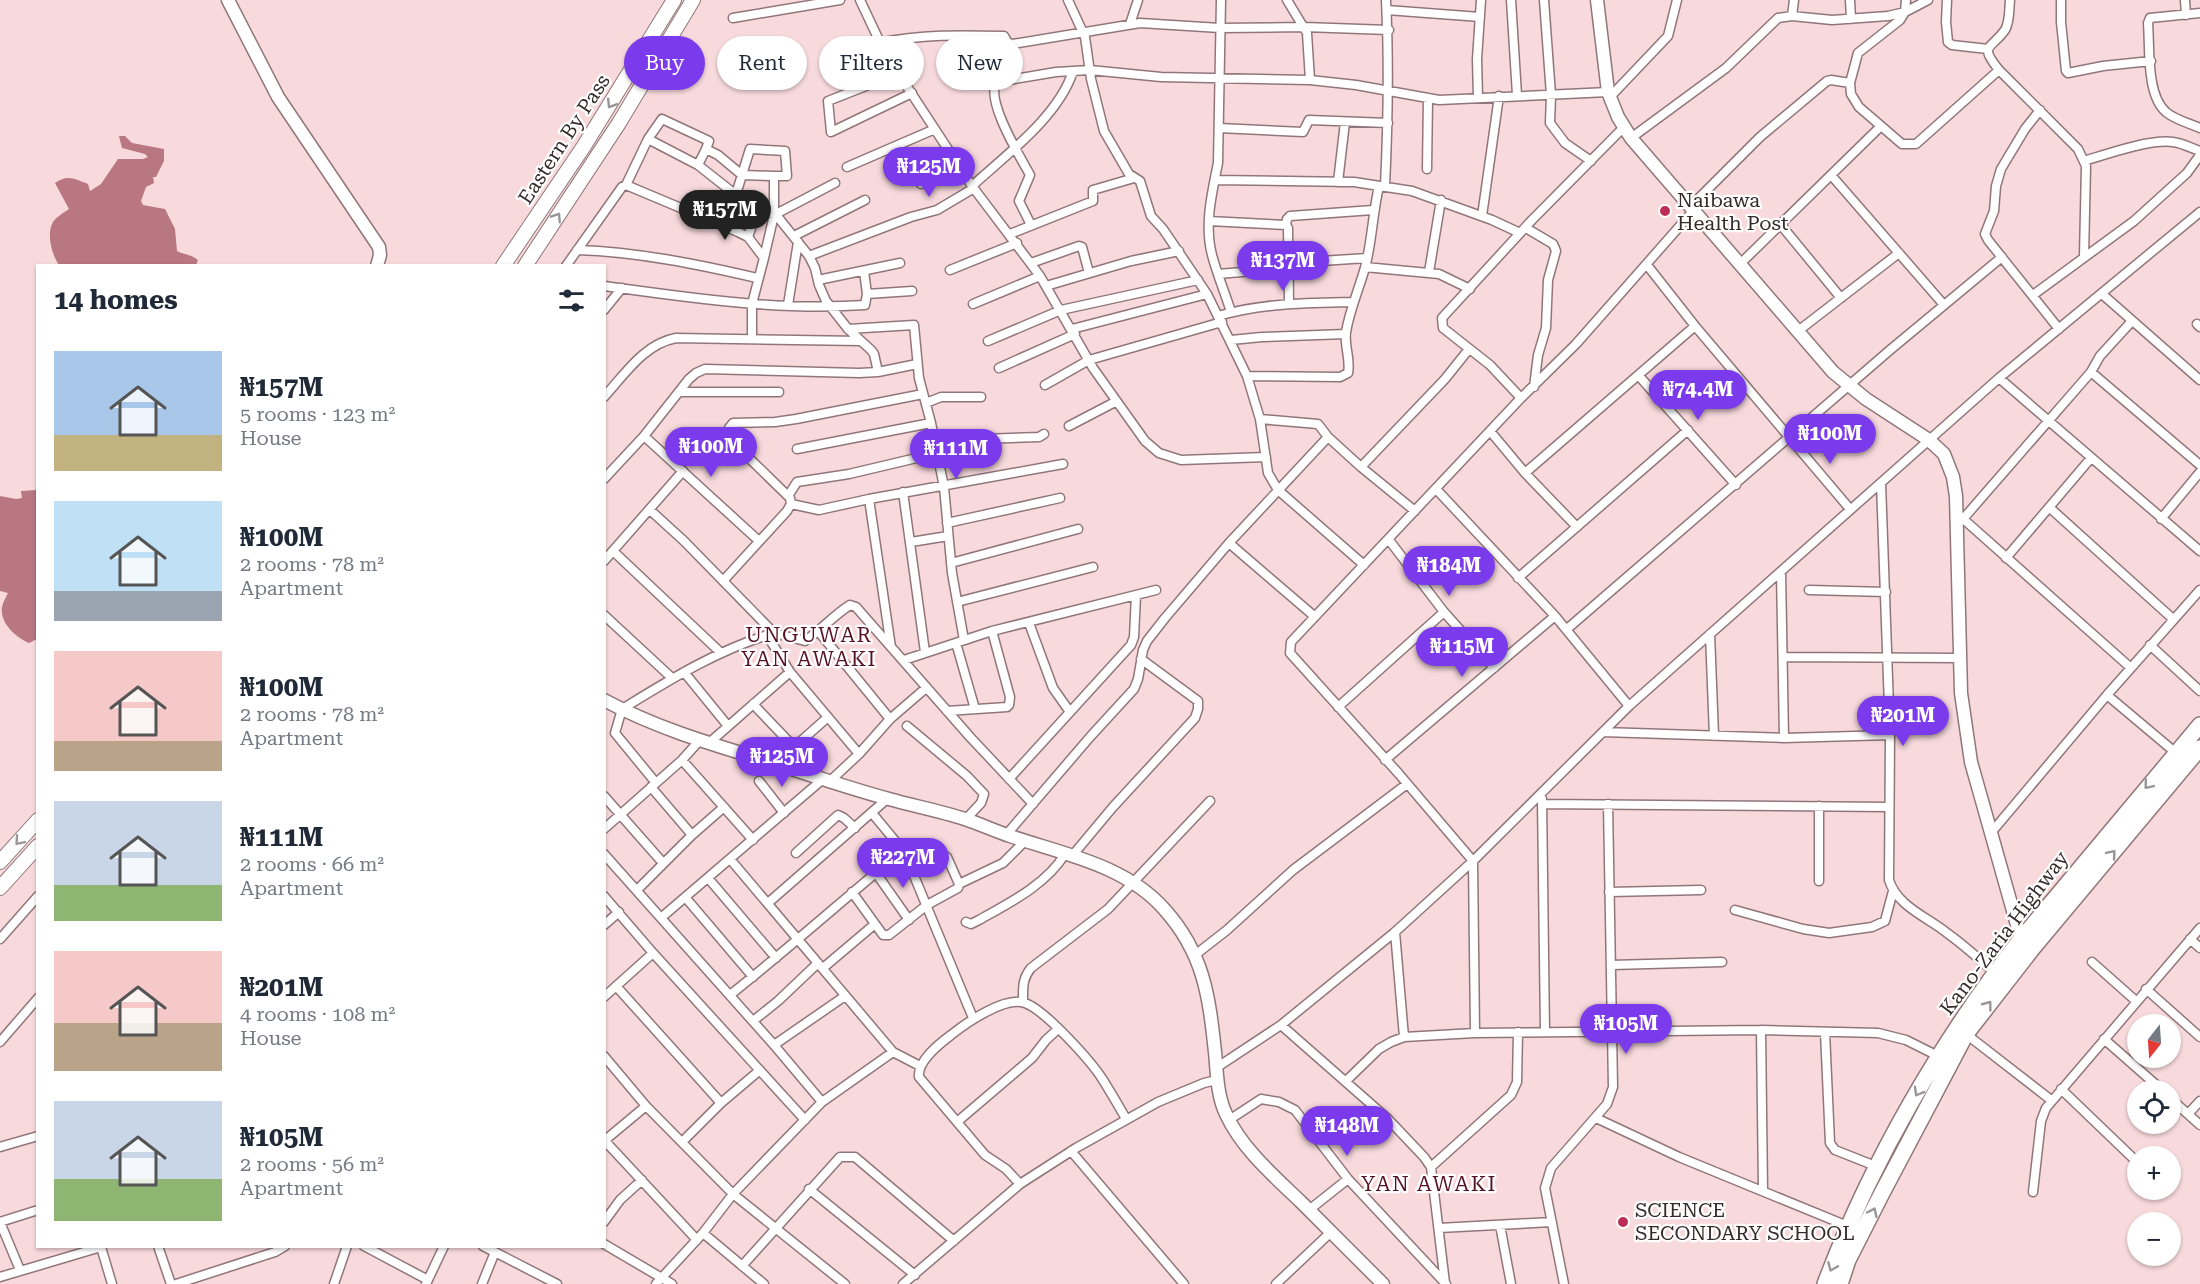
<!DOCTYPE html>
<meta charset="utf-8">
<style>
body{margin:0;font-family:"Roboto Serif",serif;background:#f2f2f3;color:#1f2937;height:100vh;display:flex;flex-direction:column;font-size:22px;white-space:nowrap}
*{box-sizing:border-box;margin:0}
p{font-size:20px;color:#747a83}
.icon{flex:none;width:33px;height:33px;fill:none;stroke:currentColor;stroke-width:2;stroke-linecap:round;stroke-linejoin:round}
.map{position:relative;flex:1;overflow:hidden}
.side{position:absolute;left:36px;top:264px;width:570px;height:984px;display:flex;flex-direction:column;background:#fff;border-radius:0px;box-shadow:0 2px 4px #0004}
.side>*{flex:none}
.top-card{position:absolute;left:624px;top:36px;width:570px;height:54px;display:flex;gap:12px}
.needle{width:39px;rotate:197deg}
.fabs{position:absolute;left:2127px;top:1014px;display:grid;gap:12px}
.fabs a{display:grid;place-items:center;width:54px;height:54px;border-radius:50%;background:#fff;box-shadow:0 2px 4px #0004;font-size:30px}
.price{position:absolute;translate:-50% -51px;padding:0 14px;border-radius:21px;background:#7c3aed;color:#fff;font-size:20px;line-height:39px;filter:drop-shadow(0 2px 3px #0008)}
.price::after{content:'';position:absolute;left:50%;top:36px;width:18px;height:14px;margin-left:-9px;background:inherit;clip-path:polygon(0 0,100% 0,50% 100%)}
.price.active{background:#222;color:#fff}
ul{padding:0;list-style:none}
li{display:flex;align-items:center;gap:18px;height:150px;padding:0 18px}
li span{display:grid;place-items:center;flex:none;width:168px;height:120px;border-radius:0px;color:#555}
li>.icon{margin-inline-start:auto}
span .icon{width:72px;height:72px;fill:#fffc;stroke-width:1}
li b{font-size:26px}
h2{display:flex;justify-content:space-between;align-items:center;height:72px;padding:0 18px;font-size:26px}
.pill{padding:0 21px;border-radius:27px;background:#fff;box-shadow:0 2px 4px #0004;font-size:21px;line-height:54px}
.pill.active{background:#7c3aed;color:#fff}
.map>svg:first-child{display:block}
.water{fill:#b87781}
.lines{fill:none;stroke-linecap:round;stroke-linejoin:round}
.street-casing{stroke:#917679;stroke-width:11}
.secondary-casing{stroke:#917679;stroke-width:15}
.primary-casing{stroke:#917679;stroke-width:16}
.highway-casing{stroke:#917679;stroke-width:18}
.street{stroke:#fff;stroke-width:8}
.secondary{stroke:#fff;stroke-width:12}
.primary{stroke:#fff;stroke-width:14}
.highway{stroke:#fff;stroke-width:15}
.oneway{stroke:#9a9596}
.poi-dot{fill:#bd2e56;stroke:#fff;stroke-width:2}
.labels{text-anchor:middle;stroke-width:4.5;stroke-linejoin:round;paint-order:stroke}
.street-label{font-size:20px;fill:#362b2c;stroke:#fff}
.poi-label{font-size:20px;fill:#362b2c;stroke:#fff;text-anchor:start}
.neighbourhood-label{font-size:21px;letter-spacing:1.5px;fill:#571325;stroke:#fff}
</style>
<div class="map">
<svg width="2200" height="1284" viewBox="0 0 2200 1284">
<rect width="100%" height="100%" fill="#f8dadd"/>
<!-- water -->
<path class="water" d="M 119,136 L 125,136 L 132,143 L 164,149 L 164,161 L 156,177 L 153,177 L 154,183 L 146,187 L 141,201 L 143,205 L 165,209 L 175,229 L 177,251 C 184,255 191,254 198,260 L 196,265 L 59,265 C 52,255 46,234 53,222 C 56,217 65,212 69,209 L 55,183 C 68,174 74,179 88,184 L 90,191 L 101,184 L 118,159 L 143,159 L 148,157 L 145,154 L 122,148 Z
M 37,490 L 37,639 L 29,643 C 16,637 0,624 2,607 C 3,602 6,597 8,593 L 0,591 L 0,496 L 16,499 L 22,498 L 21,491 Z"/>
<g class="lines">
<defs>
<path id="street" d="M 860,0 L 885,53 L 972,186 L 1040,276 L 1093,368 L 1145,441 L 1159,453 L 1181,460 L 1266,457
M 1068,0 L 1085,37 L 1091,79 L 1104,131 L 1129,174 L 1140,181 L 1151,216 L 1163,229 L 1207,294 L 1247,376 L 1260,419 L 1268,473 L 1278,490 L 1364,565
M 1221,0 L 1218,163 C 1212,193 1204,225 1212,255 C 1217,274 1225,293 1231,312
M 1287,0 L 1307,33 L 1310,80
M 1511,0 L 1517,95
M 1544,0 L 1551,95 L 1550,123 L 1565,143 L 1591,161
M 1850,0 L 1851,19
M 1906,0 L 1905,12 L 1900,20 L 1858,53 L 1850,83 L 1851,94 L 1859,107 L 1902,144 L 1916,144 L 1999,70
M 1947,0 L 1946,22 L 1948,42 L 1952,45 L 1988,49
M 2010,0 C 2009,9 2010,22 2005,30 C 1991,50 1978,44 1999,70 L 2078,149 L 2086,166 L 2084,256
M 2061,0 L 2061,22 L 2066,71 L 2068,73 L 2103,66 L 2151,61
M 2185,0 L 2186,15
M 1387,10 L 1480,17
M 2200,13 L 2150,18 L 2148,23 C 2150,47 2146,95 2166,112 C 2175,120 2189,123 2200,128
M 1792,16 L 1794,0
M 733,18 L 840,0
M 1130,24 L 1138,0
M 879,43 C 921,34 961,35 1004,36 L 1008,43 L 1013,44 L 1140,23 L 1220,28 L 1304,27 L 1389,30
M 899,73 L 828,101 L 831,132 L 912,93
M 1478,97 L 1477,59 L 1481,0
M 1610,97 L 1668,36 L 1677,0
M 2040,110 L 2025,129 L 2001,169 L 1996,186 L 1994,211 L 1985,234 L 1988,240 L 2059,329
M 1219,128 L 1303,132 L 1309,120 L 1388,123
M 1631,138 L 1726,68 L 1778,18 L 1792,16 L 1832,20 L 1888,16 L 1905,12 L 1928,0
M 648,139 L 662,119 L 709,141 L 706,149
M 2084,161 C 2107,154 2149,139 2173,142 C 2182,143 2191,148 2200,151
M 698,165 L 706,149 L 718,155 L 742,175 L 774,176
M 847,167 L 935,129
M 1427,169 L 1428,99
M 1831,175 L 1944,305
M 1215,180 L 1354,182 L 1412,191 L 1492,220 L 1520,233
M 1338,182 L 1345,122
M 921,184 L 957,163
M 626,185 L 738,232 L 748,237 L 764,258 L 752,304 L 752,338
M 972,186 C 1006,155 1059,116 1073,71
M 1385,186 C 1388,124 1389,62 1386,0
M 1691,206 L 1760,137 L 1827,81 L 1831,80 L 1850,83
M 774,215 L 835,183
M 1482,216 L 1499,96
M 1209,221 L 1286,225 L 1288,228 L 1289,304
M 1031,225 L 1019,201 L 1030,175 C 1021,158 984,99 997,82 L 1056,72 L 1090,70 L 1161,77 L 1310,80 L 1356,85 L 1439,100 L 1608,92
M 1286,225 L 1287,219 L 1290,216 L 1373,210
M 1781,225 L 1841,298
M 723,226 L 737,191 L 750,149 L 785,151 L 787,176 L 774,176 L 774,215 L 764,258
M 1526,228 L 1553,244 L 1556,251 L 1548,280 L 1546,328 L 1538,355 L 1534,387
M 1010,234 L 1093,201 L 1093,190 L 1134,178
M 794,236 L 865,200
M 748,237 L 754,220 L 759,221 L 763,210 L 777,216 L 809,256 L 815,268 L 819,285 L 826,301 L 848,329 L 871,350 L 874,354 L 878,372
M 577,250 C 638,252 697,264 757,278
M 809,256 L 911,217 L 937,210 L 974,188
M 1031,263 L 1079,246 L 1082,247 L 1089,273
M 1290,263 L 1367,258
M 1740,264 L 1881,126
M 1647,265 L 1695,326 L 1850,509
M 566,266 L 622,187 L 626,185 L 648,139 L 698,165 L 736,195 L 763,210
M 1365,267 L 1439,274 L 1470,289
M 950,270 L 1017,243
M 864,271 L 867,294 L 912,291
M 1429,272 L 1441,200
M 1218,274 L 1290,268
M 818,280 L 900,263
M 604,286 C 691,298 778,311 865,305 L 867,294
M 1046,286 L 1131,261 L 1179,251
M 2102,294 L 2200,380
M 2033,295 L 2134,221 L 2187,173 L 2200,155
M 973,304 L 1040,276
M 788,305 L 798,242
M 604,310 L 622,288
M 1218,316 C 1261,303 1308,303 1352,302
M 2197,324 L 2200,327
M 848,329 L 914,325 L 919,378 L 931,423 L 944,487 L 952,573 L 964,640
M 1072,329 L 1207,294
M 1798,331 L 1899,253
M 1231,340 L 1262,337 L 1346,334
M 988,341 L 1061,310 L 1198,280
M 999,368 L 1075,334
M 2091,372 L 2200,465
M 1247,376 L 1340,377 L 1348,373 C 1351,360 1344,346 1346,332 C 1350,308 1360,287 1366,264 C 1372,239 1373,212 1379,186
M 1639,376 L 1736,485
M 1999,378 L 2200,551
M 1045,385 L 1089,360 L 1222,322
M 679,392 L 779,392
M 604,397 C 625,374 644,344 676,338 L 861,341
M 1521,398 L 1490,365 L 1443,328 L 1442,318 L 1532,220 L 1624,127
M 926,403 L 941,397 L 981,397
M 1260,419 L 1318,424 L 1328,437 L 1361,467 L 1415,511
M 1069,426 L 1115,402
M 1490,431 L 1525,473 L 1577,527
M 644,436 L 759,541
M 727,440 L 729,428 L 733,423 L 775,422 L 796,419 L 923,394
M 937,448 L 981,439 L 1039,437 L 1044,434
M 797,449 L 931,423
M 668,456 L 699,438 L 709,436 L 727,440 L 750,459 L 790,498 L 791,504 L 787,511 L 723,581
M 1361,467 L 1445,379 L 1469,349
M 1525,473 L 1695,326
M 604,479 L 644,436 L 689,379 L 696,373 L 705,369 L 859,373 L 878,372 L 917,364
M 1881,483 L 1890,735 L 1889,880 C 1897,906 1927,917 1947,933 C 1964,945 1979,959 1994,972
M 1436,489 L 1555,616 L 1629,706
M 903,492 L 925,652
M 788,496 L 797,482 L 849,474 L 925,456
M 791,504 L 819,510 L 869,499
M 2050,508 L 2173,619
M 650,510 L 684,541 L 774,633 L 805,641 C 821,630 834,615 850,605 L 856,607 L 970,737 L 1033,804
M 1961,517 L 2131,668
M 1963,519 L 2091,372 L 2100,356 L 2132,321
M 2161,519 L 2200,472
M 947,523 L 1060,498
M 1389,540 L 1444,612 L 1494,668
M 911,542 L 948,536
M 1229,543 L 1314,616
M 613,551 L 720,652
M 2006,558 L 2091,458
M 604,561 L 683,471
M 951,563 L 1078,529
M 1781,572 L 1784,738
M 1518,578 L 1688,430
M 1809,590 L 1886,592
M 957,602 L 1093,567
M 604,615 L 672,678
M 1029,623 L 1053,688 L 1070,712
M 1567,629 L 1890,350 L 2002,257
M 819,632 L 890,719
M 1710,634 L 1714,736
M 767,635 L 790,672 L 859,754
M 956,643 L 975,709
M 2150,645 L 2200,691
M 891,647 L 869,499 L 1063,464
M 1783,657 L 1960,658
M 904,660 L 992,631 L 1156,590
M 684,672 L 728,726
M 2107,695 L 2176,753
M 753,704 L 794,747
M 1338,707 L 1444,612
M 947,711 L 1007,707 L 1009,705 L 1010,697 L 992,631
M 907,726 L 967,776 L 984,794 L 981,803 L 966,819
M 1603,732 L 1784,738 L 1890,735
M 709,743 L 790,672
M 682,760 L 753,840
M 1385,760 L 1555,616
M 775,764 L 828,717
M 1009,779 L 1131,645 L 1134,637 L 1136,595
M 759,781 L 784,813
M 830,781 L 859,754 L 890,719 L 926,688
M 656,783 L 615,733 L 622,709 C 671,679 719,649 774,633
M 651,787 L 692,835
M 604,796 L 663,863
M 1542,799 L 1545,1032
M 1542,804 L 1889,807
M 1819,806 L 1819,881
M 872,813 L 896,842 L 910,866 L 973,1018
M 604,829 L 682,760 L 700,740
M 1990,834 L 2107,695 L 2200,590
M 1006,835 L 1090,737 L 1134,689 L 1138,679 L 1143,650 L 1147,641 L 1165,618 L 1229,543 L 1328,437
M 796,853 L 838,815 L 844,818 L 855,828
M 604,854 L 774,1045 L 822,1102
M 1072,856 L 1113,807 L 1195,718 L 1198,709 L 1198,701 L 1141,659
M 730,859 L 893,1052
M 876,873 L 909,920
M 708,878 L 776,958
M 959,884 L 1003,863 L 1025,841
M 637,890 L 692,835 L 724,807
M 852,892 L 883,935 L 889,935 L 927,905 L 958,888 L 959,884 L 947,857
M 1609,892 L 1701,890
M 604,896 L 653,953 L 805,1120
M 685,897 L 753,977
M 768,903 L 887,799
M 1735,910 L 1803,929 L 1829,933 L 1872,927 L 1885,921 L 1893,891
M 662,917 L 823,779
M 966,922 L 971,924 L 979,920 C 1009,903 1046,885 1065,854
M 604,925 L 619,912
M 1395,932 L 1404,1037
M 0,939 L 38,896
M 2190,939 L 2200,948
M 1195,955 L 1227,930 L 1293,870 L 1407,784
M 2092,962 L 2136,1001
M 1611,965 L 1722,962
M 823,968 L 875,924
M 616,986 L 721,1103
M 2146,989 L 2200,1037
M 730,995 C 788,949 844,899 902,851
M 604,997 L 653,953
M 1023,1002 C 1023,988 1022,979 1031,968 L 1108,909 L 1210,801
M 753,1021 L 778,1001 L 818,963
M 1281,1025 L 1388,1119 L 1424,1157 L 1431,1167 L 1445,1283
M 1761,1030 L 1763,1191
M 1825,1032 L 1830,1143 L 1835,1150 L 1878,1167
M 1475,1033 L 1473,861 L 1399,774 L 1290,653 L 1291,642 L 1521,398 L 1576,344 L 1694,210
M 1966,1034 L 2051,1100
M 2104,1039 L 2162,1090
M 0,1042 L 38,998
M 774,1045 L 845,996
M 604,1056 L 646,1106 L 733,1194 L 845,1284
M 1216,1068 L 1281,1025 L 1395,932 L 1473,861 L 1629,706 L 1999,378 L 2200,212
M 1346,1081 L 1379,1049 L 1391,1042 L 1404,1037 L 1475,1033 L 1761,1030 L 1878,1033 L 1906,1040 L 1938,1056
M 2061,1089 L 2137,1162
M 2170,1098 L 2200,1125
M 2188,1114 L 2200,1101
M 1596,1118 L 1679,1157 L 1850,1227
M 1229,1120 L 1261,1099 L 1279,1102 L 1295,1110 L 1348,1179 L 1446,1284
M 957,1122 L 1032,1058 L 1046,1040 L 1058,1029
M 604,1141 L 646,1106
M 605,1141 L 697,1240
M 682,1142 L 721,1103 L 760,1070
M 0,1147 L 38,1136
M 1071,1151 L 1184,1284
M 1431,1167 L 1511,1095 L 1517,1082 L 1518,1032
M 1020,1184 L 1006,1169 L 985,1155 L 919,1077 C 917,1061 939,1044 951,1035 C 966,1023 1005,996 1025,1003 C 1045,1010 1091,1061 1103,1080 C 1111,1093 1119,1106 1126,1119
M 809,1189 L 915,1275
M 2033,1192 L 2041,1121 L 2046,1108 L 2200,928
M 1309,1210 L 1348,1179
M 0,1222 L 20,1270
M 0,1222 L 38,1210
M 604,1222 L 620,1200 L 642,1180
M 1500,1225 L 1511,1284
M 1439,1228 L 1552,1222
M 703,1233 L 764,1284
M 604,1244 L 672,1284
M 158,1246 L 171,1284
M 364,1246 L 428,1280
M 483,1246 L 557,1284
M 742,1266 L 840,1157 L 855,1157 L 954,1241
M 0,1277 L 101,1247 L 112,1284
M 176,1284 L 275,1252 L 285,1246
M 334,1284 L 347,1246
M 426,1284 L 444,1246
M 482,1284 L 495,1252
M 656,1284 L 703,1233 L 733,1194 L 822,1102 L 893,1052 L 920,1066
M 903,1284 L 1020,1184 L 1076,1148 L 1158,1102 L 1204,1083 L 1217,1080
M 1276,1284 L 1331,1232
M 1564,1284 L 1545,1188 L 1551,1168 L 1607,1104 L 1613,1087 L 1608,804"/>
<path id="secondary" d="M 228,0 L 278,97 L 379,247 L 380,255 L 377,266
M 1597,0 L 1608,92 L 1618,117 L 1631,138 L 1833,372 L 1866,399 L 1929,440 L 1944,454 L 1953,477 L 1956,496 L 1961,693 L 1971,762 L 2021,939 L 2026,944
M 604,700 C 656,728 711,744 767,761 C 808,774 848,788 889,799 C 914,806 940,811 965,819 C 980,824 995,831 1010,836 C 1063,854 1126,865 1165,910 C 1204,954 1209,996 1215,1052 C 1217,1072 1217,1096 1226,1114 C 1242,1149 1274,1176 1301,1202 C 1328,1229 1356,1257 1383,1284"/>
<path id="primary" d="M 503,266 L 584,146 L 674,0
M 525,266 L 619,123 L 693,0
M 0,862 L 38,820
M 0,888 L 38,846"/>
<path id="highway" d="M 1825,1284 C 1871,1162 1941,1041 2021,939 L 2200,725
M 1840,1284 L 1848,1260 L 1882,1193 L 1966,1034 L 2032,949 L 2200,748"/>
</defs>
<!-- street casing -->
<use href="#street" class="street-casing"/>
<!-- secondary casing -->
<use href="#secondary" class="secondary-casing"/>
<!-- primary casing -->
<use href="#primary" class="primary-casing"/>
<!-- highway casing -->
<use href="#highway" class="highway-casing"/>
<!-- street -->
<use href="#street" class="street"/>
<!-- secondary -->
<use href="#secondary" class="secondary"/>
<!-- primary -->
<use href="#primary" class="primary"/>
<!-- highway -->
<use href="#highway" class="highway"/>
</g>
<!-- one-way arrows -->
<defs><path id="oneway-chevron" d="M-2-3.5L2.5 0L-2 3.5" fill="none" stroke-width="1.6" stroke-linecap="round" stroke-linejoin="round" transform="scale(1.5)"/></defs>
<g class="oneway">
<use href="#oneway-chevron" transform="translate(611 104) rotate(122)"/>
<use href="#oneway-chevron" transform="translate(557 217) rotate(-57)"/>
<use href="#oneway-chevron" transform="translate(2148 785) rotate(130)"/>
<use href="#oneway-chevron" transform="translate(19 841) rotate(131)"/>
<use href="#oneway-chevron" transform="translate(2112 854) rotate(-50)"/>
<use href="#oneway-chevron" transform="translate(1988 1005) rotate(-53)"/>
<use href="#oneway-chevron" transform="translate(1918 1092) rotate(120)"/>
<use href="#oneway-chevron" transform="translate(1873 1212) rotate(-65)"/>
<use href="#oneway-chevron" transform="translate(1832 1267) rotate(113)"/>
</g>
<!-- markers -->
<g class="poi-dot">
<circle cx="1665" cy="211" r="6"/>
<circle cx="1623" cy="1222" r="6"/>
</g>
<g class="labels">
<!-- street labels -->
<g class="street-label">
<text transform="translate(564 139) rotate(-57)" y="7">Eastern By Pass</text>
<text transform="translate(2004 933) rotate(-53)" y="7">Kano-Zaria Highway</text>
</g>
<!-- poi labels -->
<g class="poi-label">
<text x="1677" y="207">Naibawa<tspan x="1677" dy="23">Health Post</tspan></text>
<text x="1635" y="1217">SCIENCE<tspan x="1635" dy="23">SECONDARY SCHOOL</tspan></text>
</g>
<!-- neighbourhood labels -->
<g class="neighbourhood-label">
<text x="809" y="642">UNGUWAR<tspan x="809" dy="24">YAN AWAKI</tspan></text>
<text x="1429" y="1191">YAN AWAKI</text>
</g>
</g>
</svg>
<div class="fabs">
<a><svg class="needle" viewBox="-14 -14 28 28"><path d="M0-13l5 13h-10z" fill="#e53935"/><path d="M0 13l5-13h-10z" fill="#747a83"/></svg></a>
<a><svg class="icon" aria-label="locate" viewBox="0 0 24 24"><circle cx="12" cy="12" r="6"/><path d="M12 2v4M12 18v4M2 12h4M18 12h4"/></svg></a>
<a>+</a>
<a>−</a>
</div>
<b class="price" style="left:929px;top:198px">₦125M</b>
<b class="price active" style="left:725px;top:241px">₦157M</b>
<b class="price" style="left:1283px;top:292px">₦137M</b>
<b class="price" style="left:1698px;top:421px">₦74.4M</b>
<b class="price" style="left:1830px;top:465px">₦100M</b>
<b class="price" style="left:711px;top:478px">₦100M</b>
<b class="price" style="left:956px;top:480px">₦111M</b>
<b class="price" style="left:1449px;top:597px">₦184M</b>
<b class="price" style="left:1462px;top:678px">₦115M</b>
<b class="price" style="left:1903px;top:747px">₦201M</b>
<b class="price" style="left:782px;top:788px">₦125M</b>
<b class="price" style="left:903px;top:889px">₦227M</b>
<b class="price" style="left:1626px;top:1055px">₦105M</b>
<b class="price" style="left:1347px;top:1157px">₦148M</b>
<div class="top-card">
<a class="pill active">Buy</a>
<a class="pill">Rent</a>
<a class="pill">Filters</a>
<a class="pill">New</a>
</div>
<section class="side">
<h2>14 homes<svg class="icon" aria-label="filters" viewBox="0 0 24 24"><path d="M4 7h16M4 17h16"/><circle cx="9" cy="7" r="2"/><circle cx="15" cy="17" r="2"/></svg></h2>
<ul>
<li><span style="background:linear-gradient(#a9c7e8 70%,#c2b280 0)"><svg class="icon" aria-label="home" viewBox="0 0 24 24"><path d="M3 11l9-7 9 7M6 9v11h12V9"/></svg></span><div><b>₦157M</b><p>5 rooms · 123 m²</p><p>House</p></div></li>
<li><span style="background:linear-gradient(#bfe0f5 75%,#9aa5b1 0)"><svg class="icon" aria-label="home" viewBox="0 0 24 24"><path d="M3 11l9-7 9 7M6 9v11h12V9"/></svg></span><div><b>₦100M</b><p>2 rooms · 78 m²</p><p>Apartment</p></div></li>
<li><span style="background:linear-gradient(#f6c9c9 75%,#b9a48a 0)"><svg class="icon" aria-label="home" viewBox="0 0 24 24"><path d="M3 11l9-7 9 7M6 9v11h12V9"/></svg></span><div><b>₦100M</b><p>2 rooms · 78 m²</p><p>Apartment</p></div></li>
<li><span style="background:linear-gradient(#c9d6e8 70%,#8fb573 0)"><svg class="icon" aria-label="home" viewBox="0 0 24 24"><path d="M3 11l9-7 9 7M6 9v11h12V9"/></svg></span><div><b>₦111M</b><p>2 rooms · 66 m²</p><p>Apartment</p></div></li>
<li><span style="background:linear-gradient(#f6c9c9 60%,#b9a48a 0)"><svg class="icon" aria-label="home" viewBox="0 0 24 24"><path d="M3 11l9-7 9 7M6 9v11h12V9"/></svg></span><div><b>₦201M</b><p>4 rooms · 108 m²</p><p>House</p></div></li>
<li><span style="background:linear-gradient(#c9d6e8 65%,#8fb573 0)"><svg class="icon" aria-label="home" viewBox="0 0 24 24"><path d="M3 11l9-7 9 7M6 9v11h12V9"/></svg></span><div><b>₦105M</b><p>2 rooms · 56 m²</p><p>Apartment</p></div></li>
</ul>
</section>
</div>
